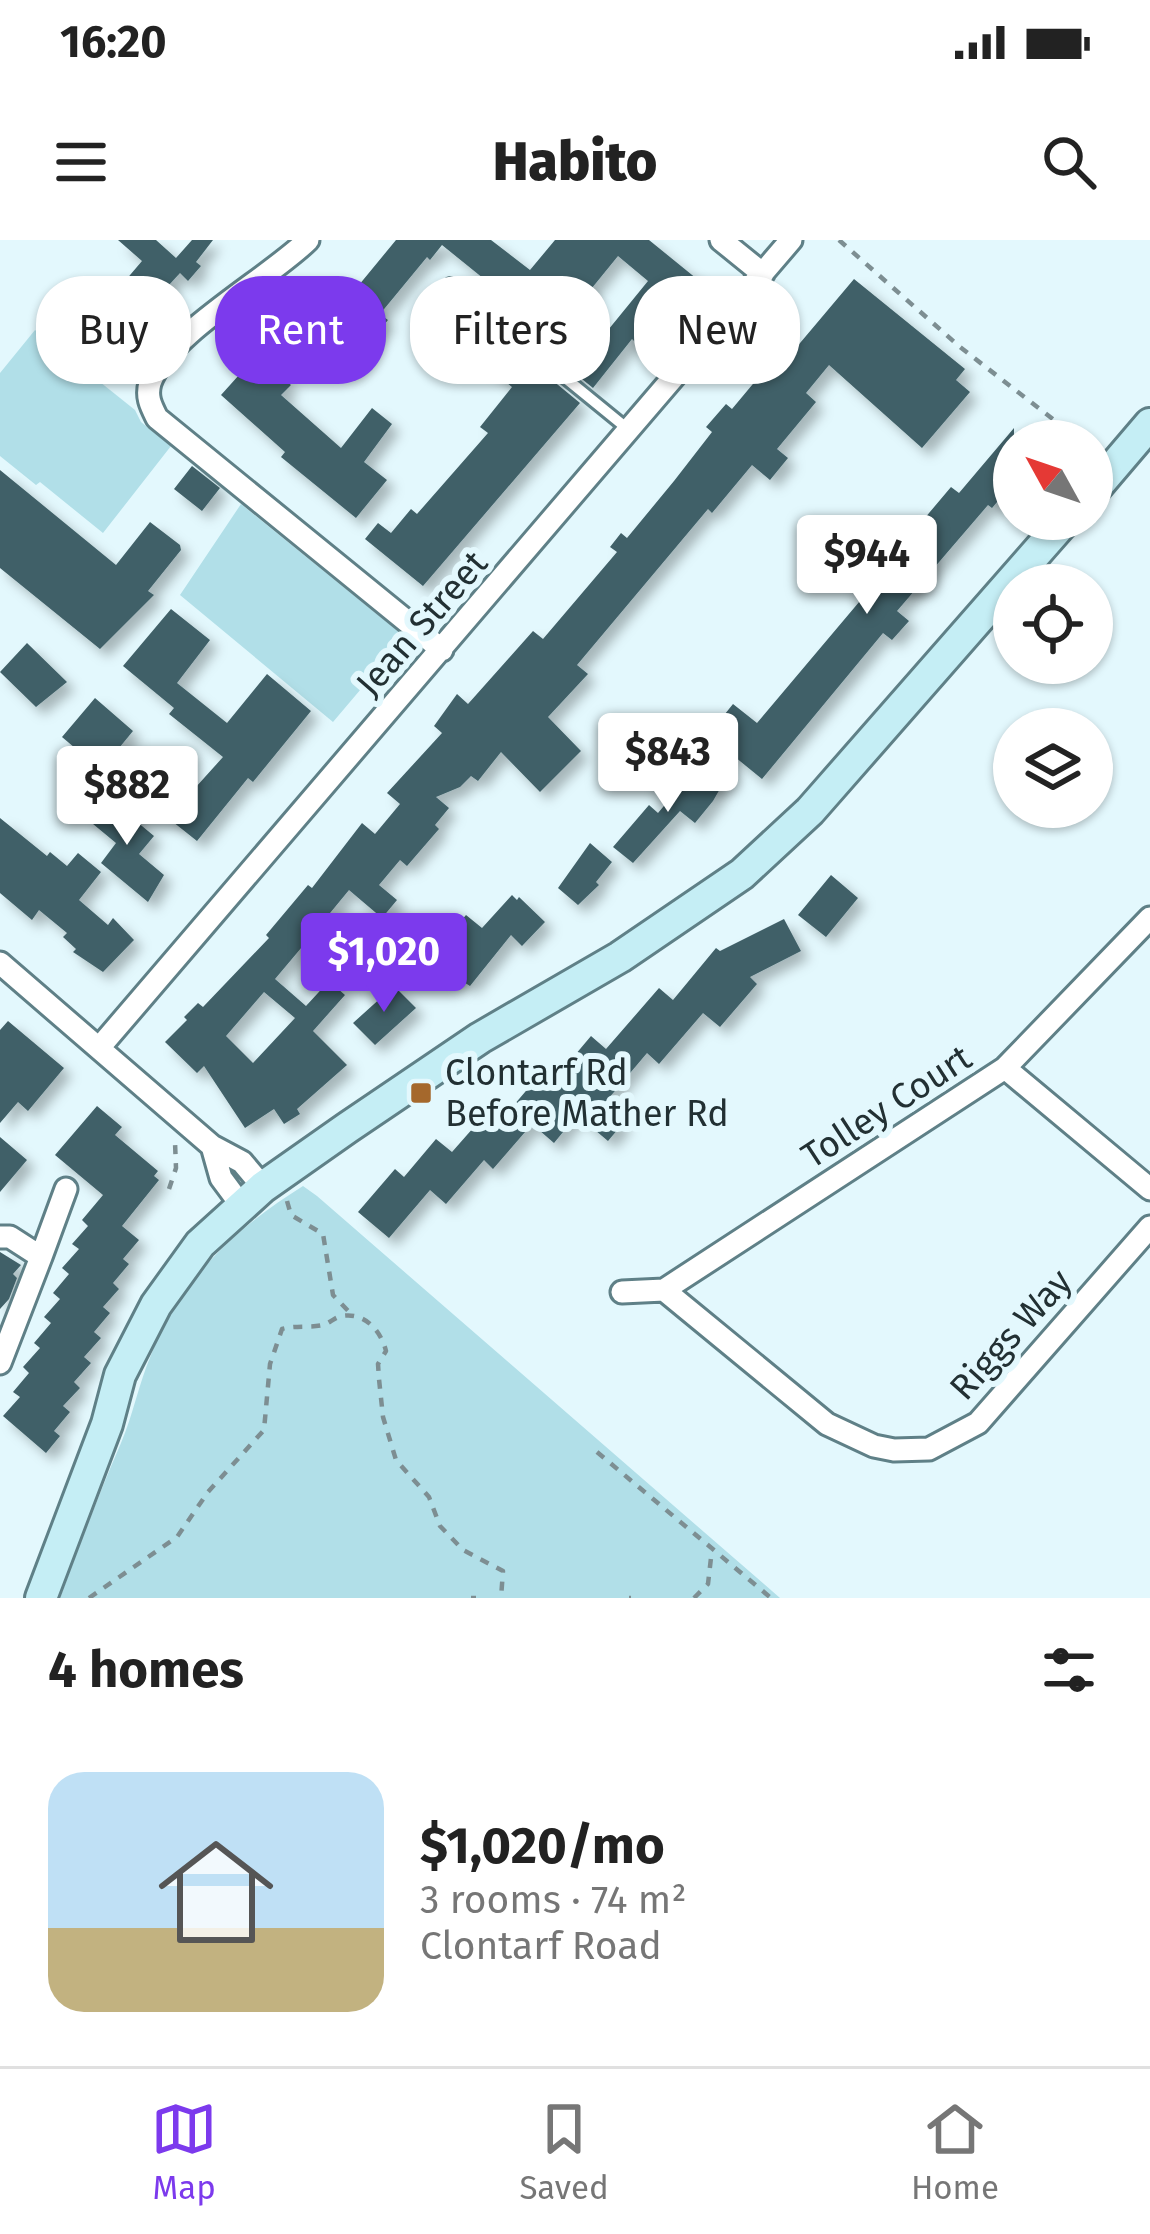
<!DOCTYPE html>
<meta charset="utf-8">
<style>
body{margin:0;font-family:"Fira Sans",sans-serif;background:#f2f2f2;color:#222;height:100vh;display:flex;flex-direction:column;font-size:45px;white-space:nowrap}
*{box-sizing:border-box;margin:0}
p{font-size:39px;color:#767676}
.icon{flex:none;width:66px;height:66px;fill:none;stroke:currentColor;stroke-width:2;stroke-linecap:round;stroke-linejoin:round}
.map{position:relative;height:1358px;overflow:hidden}
.details{display:flex;flex-direction:column;background:#fff;flex:1}
.details>*{flex:none}
.hud{position:absolute;left:36px;top:36px;width:1080px;height:108px;display:flex;gap:24px}
.needle{width:78px;rotate:310deg}
.tools{position:absolute;left:993px;top:180px;display:grid;gap:24px}
.tools a{display:grid;place-items:center;width:120px;height:120px;border-radius:50%;background:#fff;box-shadow:0 3px 9px #0004;font-size:60px}
.price{position:absolute;translate:-50% -102px;padding:0 27px;border-radius:12px;background:#fff;color:#222;font-size:39px;line-height:78px;filter:drop-shadow(0 3px 6px #0008)}
.price::after{content:'';position:absolute;left:50%;top:72px;width:36px;height:27px;margin-left:-18px;background:inherit;clip-path:polygon(0 0,100% 0,50% 100%)}
.price.on{background:#7c3aed;color:#fff}
ul{padding:0;list-style:none}
li{display:flex;align-items:center;gap:36px;height:300px;padding:0 48px}
li+li{border-top:3px solid #e0e0e0}
li span{display:grid;place-items:center;flex:none;width:336px;height:240px;border-radius:36px;color:#555}
li>.icon{margin-inline-start:auto}
span .icon{width:144px;height:144px;fill:#fffc;stroke-width:1}
li b{font-size:51px}
h2{display:flex;justify-content:space-between;align-items:center;height:144px;padding:0 48px;font-size:51px}
.pill{padding:0 42px;border-radius:48px;background:#fff;box-shadow:0 3px 9px #0004;font-size:42px;line-height:108px}
.pill.on{background:#7c3aed;color:#fff}
.status{display:flex;justify-content:space-between;align-items:center;height:84px;padding:0 60px;background:#fff;direction:ltr}
.status svg{height:33px;fill:currentColor}
header{display:flex;justify-content:space-between;align-items:center;height:156px;padding:0 48px;background:#fff;font-size:54px;font-weight:800}
.dock{display:flex;justify-content:space-around;align-items:center;height:168px;border-top:3px solid #e0e0e0;background:#fff;font-size:33px;color:#767676}
.dock a{display:grid;justify-items:center;gap:6px}
.dock .on{color:#7c3aed}
.map>svg:first-child{display:block}
.green{fill:#b1dfe8}
.building{fill:#406067;fill-rule:evenodd;filter:url(#shadow)}
.lines{fill:none;stroke-linecap:round;stroke-linejoin:round}
.lane-casing{stroke:#5f8087;stroke-width:16}
.street-casing{stroke:#5f8087;stroke-width:27}
.secondary-casing{stroke:#5f8087;stroke-width:36}
.path{stroke:#7d8e92;stroke-width:4.5;stroke-dasharray:9 9;stroke-linecap:butt}
.lane{stroke:#fff;stroke-width:10}
.street{stroke:#fff;stroke-width:21}
.secondary{stroke:#c5eef5;stroke-width:30}
.poi-dot{fill:#a5682c;stroke:#e3f8fd;stroke-width:4.5}
.labels{text-anchor:middle;stroke-width:12;stroke-linejoin:round;paint-order:stroke}
.street-label{font-size:36px;fill:#223033;stroke:#e3f8fd}
.poi-label{font-size:36px;fill:#223033;stroke:#e3f8fd;text-anchor:start}
</style>
<div class="status"><b>16:20</b><svg viewBox="0 0 49 12"><path d="M0 12V9h3v3zM5 12V6h3v6zM10 12V3h3v9zM15 12V0h3v12zM26 1h20v11H26zM47 4h2v5h-2z"/></svg></div>
<header><svg class="icon" aria-label="menu" viewBox="0 0 24 24"><path d="M4 6h16M4 12h16M4 18h16"/></svg>Habito<svg class="icon" aria-label="search" viewBox="0 0 24 24"><circle cx="10" cy="10" r="6"/><path d="M15 15l6 6"/></svg></header>
<div class="map">
<svg width="1150" height="1358" viewBox="0 0 1150 1358">
<defs>
<filter id="shadow"><feDropShadow dx="8" dy="8" stdDeviation="6" flood-color="#0004"/></filter>
</defs>
<rect width="100%" height="100%" fill="#e3f8fd"/>
<!-- green -->
<path class="green" d="M 35,90 L 135,170 L 141,182 L 171,206 L 103,293 L 40,242 L 36,245 L 0,216 L 0,133 Z
M 241,264 L 405,397 L 333,482 L 180,355 Z
M 303,946 L 317,956 L 780,1358 L 60,1358 C 79,1306 99,1254 121,1203 C 133,1175 139,1143 151,1115 C 180,1039 236,988 303,946 Z"/>
<!-- building -->
<path class="building" d="M 118,0 L 156,0 L 176,18 L 192,0 L 213,0 L 196,22 L 201,26 L 188,41 L 180,33 L 157,58 L 151,52 L 98,123 L 60,93 L 76,73 L 83,79 L 101,57 L 107,62 L 142,21 Z
M 396,0 L 491,0 L 530,30 L 555,0 L 649,0 L 697,39 L 683,57 L 678,52 L 636,103 L 632,99 L 593,148 L 490,64 L 499,51 L 442,5 L 430,20 L 427,17 L 380,74 L 388,80 L 346,131 L 296,95 L 319,68 L 327,75 L 350,48 L 354,51 ZM 618,16 L 648,41 L 604,95 L 574,70 Z
M 854,39 L 965,129 L 956,140 L 970,152 L 922,208 L 829,125 L 806,153 L 816,162 L 777,209 L 788,218 L 770,240 L 752,225 L 712,273 L 708,269 L 577,425 L 588,434 L 548,477 L 581,511 L 540,552 L 501,512 L 478,541 L 471,536 L 460,547 L 436,557 L 449,568 L 435,585 L 439,589 L 407,626 L 400,620 L 379,645 L 397,660 L 382,678 L 349,650 L 321,684 L 327,690 L 313,706 L 307,701 L 275,739 L 306,766 L 329,741 L 345,755 L 313,791 L 347,825 L 297,869 L 300,874 L 284,884 L 274,869 L 245,888 L 204,826 L 197,833 L 165,802 L 187,780 L 184,777 L 198,763 L 203,767 L 269,698 L 266,695 L 308,645 L 312,648 L 362,583 L 375,594 L 400,564 L 387,553 L 442,493 L 434,486 L 457,454 L 468,464 L 533,391 L 543,399 L 617,312 L 610,307 L 621,293 L 627,298 L 674,241 L 712,192 L 706,187 L 726,164 L 732,169 L 787,103 L 795,109 ZM 264,752 L 295,778 L 253,823 L 226,796 Z
M 437,57 L 473,86 L 478,79 L 580,163 L 423,346 L 365,299 L 378,283 L 391,293 L 411,269 L 417,274 L 488,193 L 480,187 L 512,147 L 454,100 L 446,109 L 415,84 Z
M 257,115 L 291,145 L 281,155 L 341,208 L 372,168 L 392,184 L 364,222 L 387,240 L 356,278 L 281,217 L 285,212 L 221,155 Z
M 1014,188 L 1014,242 L 992,268 L 988,265 L 897,371 L 909,381 L 892,400 L 883,393 L 762,539 L 708,495 L 733,464 L 757,483 L 881,336 L 869,326 L 904,284 L 913,292 L 951,247 L 959,253 Z
M 192,226 L 220,248 L 202,271 L 174,249 Z
M 0,230 L 116,325 L 150,282 L 180,305 L 181,310 L 148,351 L 154,355 L 100,409 L 0,328 Z
M 171,369 L 210,400 L 177,443 L 227,483 L 267,434 L 311,471 L 253,542 L 248,538 L 197,601 L 168,578 L 223,517 L 169,474 L 174,468 L 123,426 Z
M 27,403 L 67,442 L 36,467 L 0,432 Z
M 95,458 L 133,491 L 101,530 L 62,497 Z
M 695,529 L 721,547 L 713,561 L 695,583 L 680,571 L 633,623 L 613,607 L 649,565 L 658,573 Z
M 106,556 L 154,596 L 139,614 L 164,635 L 148,662 L 101,623 L 116,603 L 87,579 Z
M 0,578 L 47,616 L 50,612 L 67,626 L 78,613 L 101,632 L 79,660 L 108,685 L 113,678 L 134,700 L 103,732 L 73,712 L 76,709 L 63,697 L 67,693 L 39,670 L 32,680 L 0,653 Z
M 590,603 L 612,622 L 596,642 L 599,645 L 578,665 L 558,648 Z
M 831,635 L 858,658 L 826,697 L 798,675 Z
M 512,655 L 517,660 L 519,657 L 545,682 L 522,706 L 511,695 L 470,746 L 462,741 L 460,744 L 407,700 L 419,686 L 438,699 L 456,677 L 461,681 L 466,675 L 482,688 Z
M 784,679 L 801,711 L 750,737 L 757,744 L 720,787 L 703,773 L 659,824 L 647,813 L 603,865 L 624,882 L 608,901 L 577,875 L 554,903 L 532,884 L 493,929 L 484,920 L 446,964 L 430,950 L 389,998 L 358,972 L 395,929 L 404,937 L 436,899 L 452,912 L 496,862 L 508,872 L 548,825 L 559,834 L 591,796 L 606,809 L 659,748 L 673,760 L 716,708 L 720,711 Z
M 394,746 L 416,768 L 375,805 L 353,783 Z
M 8,781 L 64,828 L 28,871 L 18,862 L 0,883 L 0,790 Z
M 97,866 L 122,887 L 115,895 L 158,931 L 154,936 L 159,940 L 122,986 L 139,1000 L 123,1019 L 129,1024 L 113,1043 L 119,1049 L 103,1067 L 110,1073 L 94,1092 L 101,1098 L 84,1117 L 91,1123 L 74,1142 L 80,1148 L 63,1166 L 70,1172 L 54,1191 L 60,1196 L 46,1213 L 3,1176 L 20,1157 L 13,1152 L 29,1133 L 23,1127 L 40,1108 L 34,1103 L 51,1083 L 44,1077 L 60,1059 L 53,1053 L 69,1034 L 62,1028 L 79,1009 L 72,1004 L 88,986 L 82,980 L 103,955 L 55,915 Z
M 0,897 L 27,920 L 0,952 Z
M 0,1012 L 21,1025 L 13,1034 L 17,1038 L 9,1059 L 0,1069 Z"/>
<g class="lines">
<defs>
<path id="lane" d="M 450,44 L 629,190"/>
<path id="street" d="M 308,0 C 271,37 166,95 150,143 C 146,157 151,166 157,178 L 442,410
M 721,0 L 763,34
M 0,723 L 212,906 L 242,922 L 263,947
M 99,808 L 791,0
M 1005,828 L 1150,949
M 212,906 L 221,938 L 241,965
M 0,997 L 10,997 L 41,1017 L 0,1123
M 41,1017 L 66,949
M 664,1050 L 827,1184 L 874,1206 L 894,1210 L 929,1209 L 978,1183 L 1150,987
M 622,1052 L 664,1050 L 1005,828 L 1150,678"/>
<path id="secondary" d="M 1092,252 L 1150,184
M 41,1358 L 107,1184 L 120,1135 L 156,1065 L 200,1004 L 263,947 L 347,888 L 480,798 L 620,717 L 742,634 L 810,571 L 1066,279"/>
</defs>
<!-- lane casing -->
<use href="#lane" class="lane-casing"/>
<!-- street casing -->
<use href="#street" class="street-casing"/>
<!-- secondary casing -->
<use href="#secondary" class="secondary-casing"/>
<!-- path -->
<path class="path" d="M 839,0 L 960,107 L 1081,201
M 169,949 L 176,928 L 175,902
M 287,961 L 291,975 L 323,994 L 333,1055 L 354,1077
M 597,1212 L 771,1358
M 89,1358 L 177,1297 L 208,1252 L 264,1190 L 270,1124 L 282,1089 C 296,1085 310,1088 323,1085 C 330,1083 335,1077 342,1076 C 365,1072 381,1091 386,1111 L 378,1124 L 379,1139 L 383,1177 L 396,1220 L 429,1257 L 440,1286 L 463,1310 L 503,1331 L 501,1358
M 471,1358 L 476,1358
M 629,1358 L 631,1358
M 694,1358 L 708,1344 L 712,1309"/>
<!-- lane -->
<use href="#lane" class="lane"/>
<!-- street -->
<use href="#street" class="street"/>
<!-- secondary -->
<use href="#secondary" class="secondary"/>
</g>
<!-- markers -->
<rect class="poi-dot" x="409" y="841" width="24" height="24" rx="6"/>
<g class="labels">
<!-- street labels -->
<g class="street-label">
<text transform="translate(421 383) rotate(-49)" y="13">Jean Street</text>
<text transform="translate(886 866) rotate(-33)" y="13">Tolley Court</text>
<text transform="translate(1010 1094) rotate(-48)" y="13">Riggs Way</text>
</g>
<!-- poi labels -->
<g class="poi-label">
<text x="445" y="845">Clontarf Rd<tspan x="445" dy="41">Before Mather Rd</tspan></text>
</g>
</g>
</svg>
<div class="tools">
<a><svg class="needle" viewBox="-14 -14 28 28"><path d="M0-13l5 13h-10z" fill="#e53935"/><path d="M0 13l5-13h-10z" fill="#767676"/></svg></a>
<a><svg class="icon" aria-label="locate" viewBox="0 0 24 24"><circle cx="12" cy="12" r="6"/><path d="M12 2v4M12 18v4M2 12h4M18 12h4"/></svg></a>
<a><svg class="icon" aria-label="layers" viewBox="0 0 24 24"><path d="M12 4l9 5-9 5-9-5zM3 14l9 5 9-5"/></svg></a>
</div>
<b class="price" style="left:867px;top:377px">$944</b>
<b class="price" style="left:668px;top:575px">$843</b>
<b class="price" style="left:127px;top:608px">$882</b>
<b class="price on" style="left:384px;top:775px">$1,020</b>
<div class="hud">
<a class="pill">Buy</a>
<a class="pill on">Rent</a>
<a class="pill">Filters</a>
<a class="pill">New</a>
</div>
</div>
<section class="details">
<h2>4 homes<svg class="icon" aria-label="filters" viewBox="0 0 24 24"><path d="M4 7h16M4 17h16"/><circle cx="9" cy="7" r="2"/><circle cx="15" cy="17" r="2"/></svg></h2>
<ul>
<li><span style="background:linear-gradient(#bfe0f5 65%,#c2b280 0)"><svg class="icon" aria-label="home" viewBox="0 0 24 24"><path d="M3 11l9-7 9 7M6 9v11h12V9"/></svg></span><div><b>$1,020/mo</b><p>3 rooms · 74 m²</p><p>Clontarf Road</p></div></li>
</ul>
</section>
<nav class="dock">
<a class="on"><svg class="icon" aria-label="map" viewBox="0 0 24 24"><path d="M3 6l6-2 6 2 6-2v14l-6 2-6-2-6 2zM9 4v14M15 6v14"/></svg>Map</a>
<a><svg class="icon" aria-label="saved" viewBox="0 0 24 24"><path d="M7 4h10v16l-5-4-5 4z"/></svg>Saved</a>
<a><svg class="icon" aria-label="home" viewBox="0 0 24 24"><path d="M3 11l9-7 9 7M6 9v11h12V9"/></svg>Home</a>
</nav>
